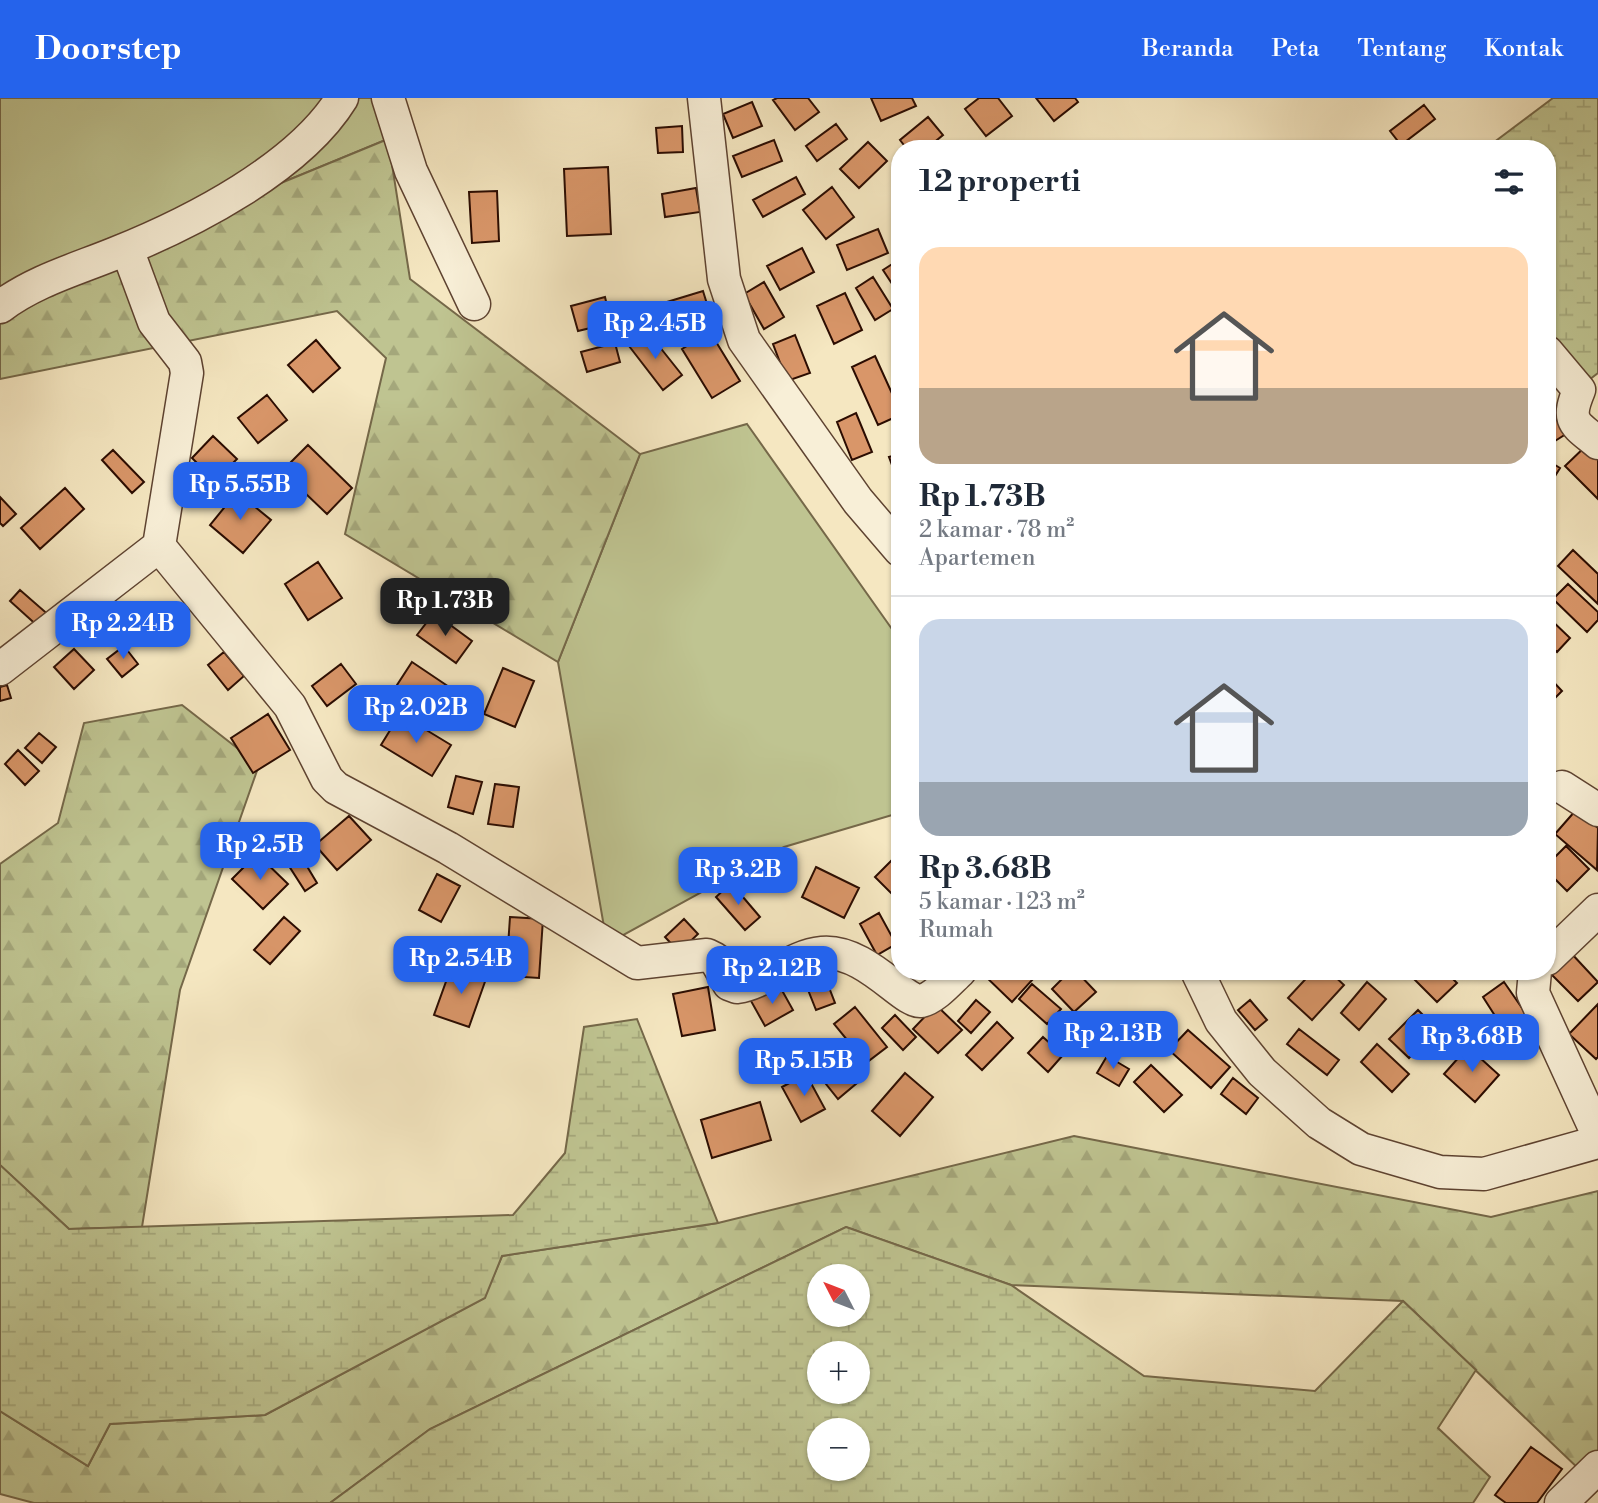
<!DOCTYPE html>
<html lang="id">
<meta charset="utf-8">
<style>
body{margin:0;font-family:"Libre Bodoni",serif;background:#f2f2f3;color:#1f2937;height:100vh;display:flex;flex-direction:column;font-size:26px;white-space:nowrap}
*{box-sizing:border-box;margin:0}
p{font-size:23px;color:#747a83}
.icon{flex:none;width:38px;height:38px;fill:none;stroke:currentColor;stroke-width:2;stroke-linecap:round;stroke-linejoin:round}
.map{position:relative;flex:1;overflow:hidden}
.sheet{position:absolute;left:891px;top:42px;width:665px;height:840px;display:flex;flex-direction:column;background:#fff;border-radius:28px;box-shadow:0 2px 5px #0004}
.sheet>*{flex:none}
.needle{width:46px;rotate:312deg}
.tools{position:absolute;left:807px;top:1166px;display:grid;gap:14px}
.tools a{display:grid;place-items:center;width:63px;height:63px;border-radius:50%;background:#fff;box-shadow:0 2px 5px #0004;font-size:35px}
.price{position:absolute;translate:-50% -60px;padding:0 16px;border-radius:14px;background:#2563eb;color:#fff;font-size:23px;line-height:46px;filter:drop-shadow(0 2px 4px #0008)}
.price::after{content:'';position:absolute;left:50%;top:42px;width:21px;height:16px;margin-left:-10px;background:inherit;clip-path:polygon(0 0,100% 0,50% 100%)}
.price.selected{background:#222;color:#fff}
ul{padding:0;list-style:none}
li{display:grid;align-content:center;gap:14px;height:371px;padding:0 28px}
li+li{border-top:2px solid #e0e1e3}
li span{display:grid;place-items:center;height:217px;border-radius:21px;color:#555}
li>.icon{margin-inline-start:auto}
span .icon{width:126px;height:126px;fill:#fffc;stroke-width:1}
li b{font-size:30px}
h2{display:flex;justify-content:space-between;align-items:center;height:84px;padding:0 28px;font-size:30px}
header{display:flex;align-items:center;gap:42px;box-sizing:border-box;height:98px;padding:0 35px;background:#2563eb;color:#fff}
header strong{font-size:33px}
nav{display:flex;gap:38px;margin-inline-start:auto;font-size:24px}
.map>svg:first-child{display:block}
.grass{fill:#bfc491;stroke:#756849;stroke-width:2}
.forest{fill:url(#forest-firs);stroke:#756849;stroke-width:2}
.wetland{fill:url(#wetland-marsh);stroke:#756849;stroke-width:2;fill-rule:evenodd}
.building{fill:#d99669;stroke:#2b0c01;stroke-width:2}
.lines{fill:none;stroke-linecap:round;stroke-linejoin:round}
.minor-casing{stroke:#5e4331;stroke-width:35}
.minor{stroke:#f8efd7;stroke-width:32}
</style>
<header>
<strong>Doorstep</strong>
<nav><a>Beranda</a><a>Peta</a><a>Tentang</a><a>Kontak</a></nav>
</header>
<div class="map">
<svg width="1598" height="1405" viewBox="0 0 1598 1405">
<defs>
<pattern id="forest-firs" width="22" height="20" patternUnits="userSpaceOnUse" patternTransform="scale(1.75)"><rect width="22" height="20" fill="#bfc491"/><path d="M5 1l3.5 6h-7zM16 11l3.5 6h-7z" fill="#a4a77b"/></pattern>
<pattern id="wetland-marsh" width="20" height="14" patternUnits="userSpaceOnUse" patternTransform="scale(1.75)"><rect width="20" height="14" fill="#bfc491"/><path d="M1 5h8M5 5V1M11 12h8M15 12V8" fill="none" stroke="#a4a77b"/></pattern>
</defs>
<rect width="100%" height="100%" fill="#f5e7c1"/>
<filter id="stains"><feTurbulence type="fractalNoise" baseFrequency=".00286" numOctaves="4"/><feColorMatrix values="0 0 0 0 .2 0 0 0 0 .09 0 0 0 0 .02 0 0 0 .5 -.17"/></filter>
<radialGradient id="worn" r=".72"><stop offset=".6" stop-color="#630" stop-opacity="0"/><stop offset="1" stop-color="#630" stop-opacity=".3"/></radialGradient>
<!-- grass -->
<path class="grass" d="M 0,0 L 381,0 L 388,41 L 18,193 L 0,209 Z
M 747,326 L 899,541 L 899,715 L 784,749 L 607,846 L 558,564 L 640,356 Z"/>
<!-- forest -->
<path class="forest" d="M 388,41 L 410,181 L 640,356 L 558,564 L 345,436 L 386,260 L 337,213 L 0,281 L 0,209 L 18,193 Z
M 182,607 L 259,667 L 180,892 L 142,1129 L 69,1131 L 0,1067 L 0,766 L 58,725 L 84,625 Z
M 1074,1038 L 1491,1119 L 1598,1093 L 1598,1363 L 1582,1374 L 1403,1203 L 1011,1187 L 846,1129 L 430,1331 L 330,1405 L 34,1405 L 0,1396 L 0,1313 L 88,1368 L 110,1326 L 265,1317 L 484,1200 L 502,1158 L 718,1125 Z"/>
<!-- wetland -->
<path class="wetland" d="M 1553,0 L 1598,0 L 1598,275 L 1585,285 L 1547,252 L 1547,51 L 1485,51 Z
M 637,921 L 718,1125 L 502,1158 L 485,1200 L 265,1317 L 110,1326 L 88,1368 L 0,1313 L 0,1067 L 69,1131 L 513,1117 L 565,1055 L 584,929 Z
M 846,1129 L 1011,1187 L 1144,1278 L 1315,1293 L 1403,1203 L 1476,1272 L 1438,1330 L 1490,1379 L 1473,1405 L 330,1405 L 430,1331 ZM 819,1178 L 858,1178 L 858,1216 L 819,1216 ZM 819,1255 L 858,1255 L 858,1293 L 819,1293 ZM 819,1332 L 858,1332 L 858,1370 L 819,1370 Z"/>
<!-- building -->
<path class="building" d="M 777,0 L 808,0 L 819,14 L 795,32 L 773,2 Z
M 871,0 L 912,0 L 916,8 L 881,23 Z
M 979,0 L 998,0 L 1012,18 L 986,38 L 965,11 Z
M 1036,0 L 1075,0 L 1078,4 L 1054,23 Z
M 752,4 L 762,28 L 733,40 L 723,16 Z
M 1424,7 L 1435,21 L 1401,47 L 1390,33 Z
M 928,19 L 943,37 L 926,51 L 907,51 L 900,42 Z
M 836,26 L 847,41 L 817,63 L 806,48 Z
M 682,28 L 683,54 L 658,55 L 656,30 Z
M 774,42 L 782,63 L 742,79 L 733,58 Z
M 868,44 L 887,63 L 859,90 L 840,71 Z
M 608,69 L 611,136 L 567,138 L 564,71 Z
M 796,79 L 805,96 L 763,119 L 753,102 Z
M 832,89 L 854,119 L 826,141 L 803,112 Z
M 696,90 L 700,114 L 665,119 L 662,96 Z
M 497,93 L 499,143 L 472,145 L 469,94 Z
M 878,131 L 888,155 L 847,172 L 837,147 Z
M 802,150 L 814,174 L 780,192 L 767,168 Z
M 900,161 L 900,198 L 883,172 Z
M 873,179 L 893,211 L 875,222 L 856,190 Z
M 764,184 L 784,219 L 764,231 L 744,196 Z
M 703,193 L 711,219 L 675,230 L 667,204 Z
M 845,195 L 862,232 L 834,246 L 817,208 Z
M 605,199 L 611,225 L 578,233 L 571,208 Z
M 647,233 L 682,277 L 663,292 L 629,248 Z
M 710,234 L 740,283 L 712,300 L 682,251 Z
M 795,237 L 810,275 L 787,283 L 773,246 Z
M 316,242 L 340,270 L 313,294 L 288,267 Z
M 615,245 L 620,264 L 587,274 L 581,254 Z
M 875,258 L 900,313 L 900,317 L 878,327 L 852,269 Z
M 267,297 L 287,322 L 258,345 L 238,320 Z
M 1547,306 L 1566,336 L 1547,348 Z
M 856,315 L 872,354 L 852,362 L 837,324 Z
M 213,338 L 237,361 L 215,383 L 192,360 Z
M 1589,345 L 1598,354 L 1598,401 L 1565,368 Z
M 308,347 L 352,390 L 327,416 L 282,373 Z
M 113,352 L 144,384 L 132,395 L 102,362 Z
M 900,356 L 900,385 L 899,386 L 889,359 Z
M 1547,362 L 1560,370 L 1547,391 Z
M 65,390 L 84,411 L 40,451 L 21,430 Z
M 237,394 L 271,422 L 243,455 L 210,427 Z
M 0,399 L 16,416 L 3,428 L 0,425 Z
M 1573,452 L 1598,476 L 1598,506 L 1558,468 Z
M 318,464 L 342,500 L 308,522 L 285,486 Z
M 1568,486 L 1598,514 L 1598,522 L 1587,534 L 1553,501 Z
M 20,492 L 51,519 L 41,531 L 10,503 Z
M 434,515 L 472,543 L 456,565 L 417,537 Z
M 1547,518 L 1570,540 L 1557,554 L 1547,545 Z
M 124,548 L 138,566 L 122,579 L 107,561 Z
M 74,551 L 94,572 L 74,591 L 54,569 Z
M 224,554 L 244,578 L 228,592 L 208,567 Z
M 412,564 L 464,599 L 449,622 L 397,587 Z
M 341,566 L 356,586 L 327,608 L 312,588 Z
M 503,570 L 534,583 L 515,629 L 484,616 Z
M 1547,577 L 1562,593 L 1548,607 L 1547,606 Z
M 7,587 L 11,600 L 0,603 L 0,589 Z
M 268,616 L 290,652 L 253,675 L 231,640 Z
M 400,616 L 451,647 L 432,678 L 381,647 Z
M 39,635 L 56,649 L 42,665 L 25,650 Z
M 18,652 L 39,673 L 25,687 L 5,666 Z
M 456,678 L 482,684 L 473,716 L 448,709 Z
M 495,686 L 519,689 L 513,729 L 488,726 Z
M 1576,712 L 1598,730 L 1597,772 L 1555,736 Z
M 349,718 L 371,742 L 337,772 L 315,747 Z
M 293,745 L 317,785 L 305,793 L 280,754 Z
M 1566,748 L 1589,771 L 1567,793 L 1547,773 L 1547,767 Z
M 900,754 L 900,795 L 895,799 L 875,779 Z
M 257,756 L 288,786 L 263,811 L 232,781 Z
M 816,769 L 859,790 L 844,820 L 802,799 Z
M 437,776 L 460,788 L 441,824 L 419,812 Z
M 731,785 L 760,819 L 745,832 L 716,799 Z
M 879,815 L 896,846 L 877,857 L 860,826 Z
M 284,819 L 300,833 L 270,866 L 254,852 Z
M 510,819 L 543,821 L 539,880 L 506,878 Z
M 684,821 L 698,836 L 679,854 L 665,839 Z
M 1571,855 L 1598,884 L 1578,903 L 1550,875 Z
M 818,861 L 835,905 L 816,912 L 799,869 Z
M 452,867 L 487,878 L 469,929 L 434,917 Z
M 987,873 L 1025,873 L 1033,881 L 1012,904 L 984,877 Z
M 1070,873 L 1076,873 L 1096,894 L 1074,914 L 1052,891 Z
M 1313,873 L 1329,873 L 1344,887 L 1312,922 L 1288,900 Z
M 1406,873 L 1445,873 L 1457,885 L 1437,904 Z
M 1367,884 L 1386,901 L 1359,932 L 1341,915 Z
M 1504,884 L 1529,920 L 1506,935 L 1483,899 Z
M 1032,886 L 1061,911 L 1047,926 L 1019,901 Z
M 779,887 L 793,912 L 765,928 L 751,903 Z
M 708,889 L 715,932 L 682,938 L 673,896 Z
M 976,902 L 990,914 L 971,935 L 958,923 Z
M 1250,902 L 1267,922 L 1255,932 L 1238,912 Z
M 1598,906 L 1598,959 L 1596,961 L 1569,936 Z
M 936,907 L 962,932 L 938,955 L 913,931 Z
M 855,909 L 887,949 L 866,965 L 834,926 Z
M 1418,912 L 1437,931 L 1409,960 L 1389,941 Z
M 895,917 L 916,939 L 903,952 L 882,930 Z
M 997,924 L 1013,940 L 982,972 L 966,957 Z
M 1299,931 L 1339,962 L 1327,977 L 1287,946 Z
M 1188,932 L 1230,969 L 1211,990 L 1169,952 Z
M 1043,939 L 1063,957 L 1048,974 L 1028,955 Z
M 1377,946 L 1409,976 L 1392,994 L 1361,964 Z
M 1468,949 L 1499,977 L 1475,1004 L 1444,976 Z
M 829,950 L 857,985 L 838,1001 L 810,966 Z
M 1107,958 L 1129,971 L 1119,988 L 1097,975 Z
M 1151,967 L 1182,997 L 1164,1014 L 1134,984 Z
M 905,975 L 933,999 L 900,1038 L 872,1013 Z
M 806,976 L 825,1011 L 801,1024 L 782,989 Z
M 1233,980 L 1258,1000 L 1246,1016 L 1221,996 Z
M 760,1004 L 771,1042 L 712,1060 L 701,1022 Z
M 1531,1349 L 1562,1371 L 1537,1405 L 1506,1405 L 1495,1397 Z"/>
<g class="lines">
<defs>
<path id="minor" d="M 388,0 L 411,73 L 474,206
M 704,0 L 724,181 L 744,242 L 858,403 L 900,452
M 0,209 C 34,183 77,171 116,155 C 191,125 299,70 342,0
M 1547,254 L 1579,292 C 1566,324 1574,325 1598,345
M 159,448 L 290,608 L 327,681 L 336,690 L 448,750 L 637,865 L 707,857 L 715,861 L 729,886 L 737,889 C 768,884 790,858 822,855 C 865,851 905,906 921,903 C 935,900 950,882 960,873
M 0,571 L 159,448 L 187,275 L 185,264 L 154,224 L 127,151
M 1562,689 L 1598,712
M 1547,861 L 1598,812
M 1197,873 L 1221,923 L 1262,974 L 1319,1025 L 1361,1051 L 1440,1074 L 1484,1076 L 1598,1044
M 1535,873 L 1533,895 L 1598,1037
M 1561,1405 L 1598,1369"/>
</defs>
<!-- minor casing -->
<use href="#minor" class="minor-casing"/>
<!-- minor -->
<use href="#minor" class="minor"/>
</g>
<rect width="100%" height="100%" filter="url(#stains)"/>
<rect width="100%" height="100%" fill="url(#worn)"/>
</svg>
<div class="tools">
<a><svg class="needle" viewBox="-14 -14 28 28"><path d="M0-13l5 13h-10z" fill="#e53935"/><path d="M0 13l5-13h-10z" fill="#747a83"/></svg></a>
<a>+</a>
<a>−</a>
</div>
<b class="price" style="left:655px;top:263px">Rp 2.45B</b>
<b class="price" style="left:240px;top:424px">Rp 5.55B</b>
<b class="price selected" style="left:445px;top:540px">Rp 1.73B</b>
<b class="price" style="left:123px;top:563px">Rp 2.24B</b>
<b class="price" style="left:416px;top:647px">Rp 2.02B</b>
<b class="price" style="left:260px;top:784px">Rp 2.5B</b>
<b class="price" style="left:738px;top:809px">Rp 3.2B</b>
<b class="price" style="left:461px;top:898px">Rp 2.54B</b>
<b class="price" style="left:772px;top:908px">Rp 2.12B</b>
<b class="price" style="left:1113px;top:973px">Rp 2.13B</b>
<b class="price" style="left:1472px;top:976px">Rp 3.68B</b>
<b class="price" style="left:804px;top:1000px">Rp 5.15B</b>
<section class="sheet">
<h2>12 properti<svg class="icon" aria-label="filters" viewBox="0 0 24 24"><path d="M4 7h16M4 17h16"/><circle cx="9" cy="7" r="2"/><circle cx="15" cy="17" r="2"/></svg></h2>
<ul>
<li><span style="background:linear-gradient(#ffd9b3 65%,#b9a48a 0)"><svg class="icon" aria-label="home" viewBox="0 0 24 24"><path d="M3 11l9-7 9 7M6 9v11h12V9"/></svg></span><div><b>Rp 1.73B</b><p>2 kamar · 78 m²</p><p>Apartemen</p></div></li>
<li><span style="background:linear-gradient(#c9d6e8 75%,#9aa5b1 0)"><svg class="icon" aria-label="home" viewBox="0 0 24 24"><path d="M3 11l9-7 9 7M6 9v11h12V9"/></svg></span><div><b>Rp 3.68B</b><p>5 kamar · 123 m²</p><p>Rumah</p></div></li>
</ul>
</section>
</div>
